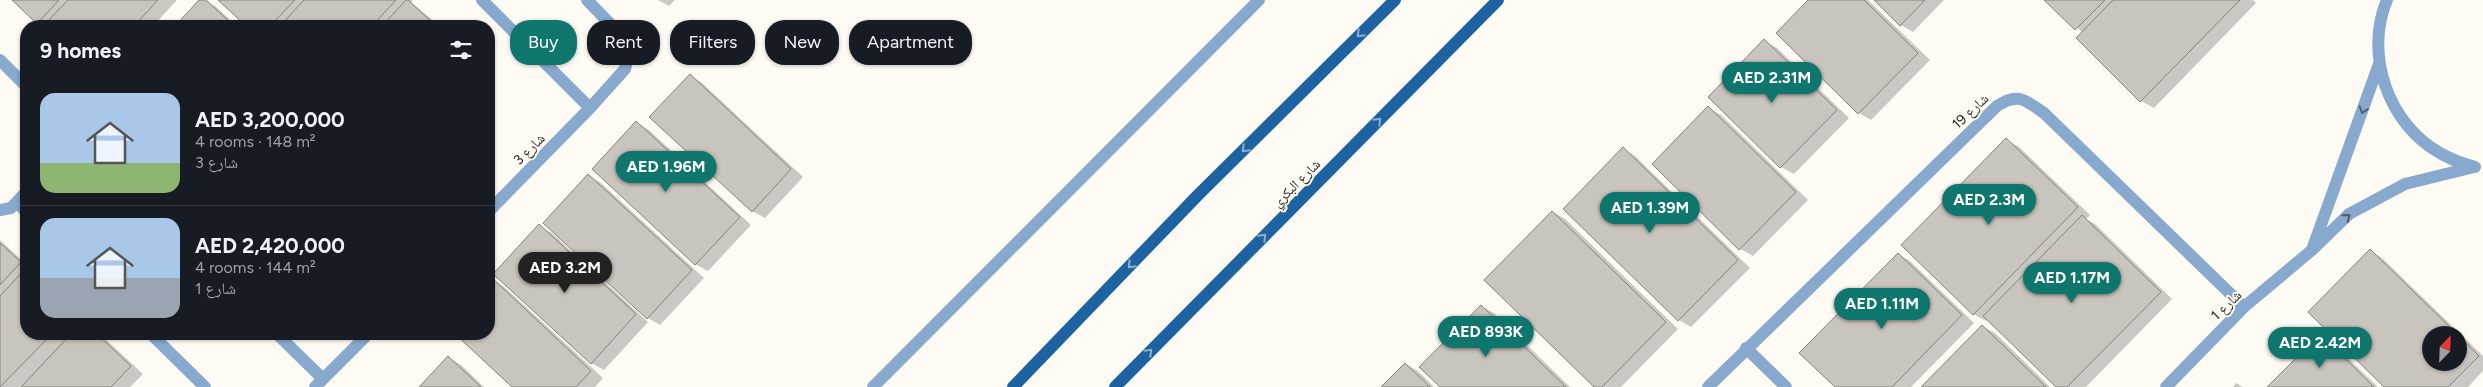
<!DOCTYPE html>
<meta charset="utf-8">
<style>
body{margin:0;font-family:Figtree,"Noto Naskh Arabic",sans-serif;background:#242831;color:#f1f3f6;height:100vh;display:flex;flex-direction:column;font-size:19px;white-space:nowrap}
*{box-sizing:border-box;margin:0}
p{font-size:16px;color:#9ea1a6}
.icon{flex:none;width:28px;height:28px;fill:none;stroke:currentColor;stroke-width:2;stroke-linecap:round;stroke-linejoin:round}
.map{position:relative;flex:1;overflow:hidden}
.sheet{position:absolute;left:20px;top:20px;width:475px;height:320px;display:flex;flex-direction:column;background:#171b24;border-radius:20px;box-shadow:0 1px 4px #0004}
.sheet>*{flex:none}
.banner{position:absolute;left:510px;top:20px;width:475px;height:45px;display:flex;gap:10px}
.needle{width:32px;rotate:23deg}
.tools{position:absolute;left:2422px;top:326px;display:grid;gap:10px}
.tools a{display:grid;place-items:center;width:45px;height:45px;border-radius:50%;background:#171b24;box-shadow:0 1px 4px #0004;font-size:25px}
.price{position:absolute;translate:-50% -42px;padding:0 11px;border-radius:18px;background:#0f766e;color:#fff;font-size:16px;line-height:32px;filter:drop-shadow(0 1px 2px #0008)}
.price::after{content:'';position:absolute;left:50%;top:30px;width:15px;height:11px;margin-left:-8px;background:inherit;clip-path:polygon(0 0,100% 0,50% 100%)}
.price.current{background:#222;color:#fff}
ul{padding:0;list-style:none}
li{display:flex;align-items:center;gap:15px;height:125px;padding:0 20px}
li+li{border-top:1px solid #363941}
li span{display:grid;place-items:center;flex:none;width:140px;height:100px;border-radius:15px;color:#555}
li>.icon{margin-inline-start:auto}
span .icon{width:60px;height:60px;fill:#fffc;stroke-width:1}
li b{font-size:21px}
h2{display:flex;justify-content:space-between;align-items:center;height:60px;padding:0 20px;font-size:21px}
.chip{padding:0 18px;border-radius:20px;background:#171b24;box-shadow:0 1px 4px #0004;font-size:18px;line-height:45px}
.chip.current{background:#0f766e;color:#fff}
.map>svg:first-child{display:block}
.shadow{fill:#0003;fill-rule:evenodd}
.building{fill:#c9c4bd;stroke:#87827b}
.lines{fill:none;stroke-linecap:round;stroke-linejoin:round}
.minor{stroke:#87a9cd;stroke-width:12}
.major{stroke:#1d63a2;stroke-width:12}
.oneway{stroke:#8eaecb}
.oneway2{stroke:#52606e}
.labels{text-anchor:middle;stroke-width:4;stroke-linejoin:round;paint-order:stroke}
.street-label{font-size:14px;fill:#262421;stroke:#fefaf4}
</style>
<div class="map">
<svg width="2483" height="387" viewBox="0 0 2483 387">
<rect width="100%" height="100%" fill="#fefaf4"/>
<!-- shadow -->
<path class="shadow" d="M 13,0 L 177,0 L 153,26 L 43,26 Z
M 201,0 L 215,6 L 237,26 L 177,26 Z
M 219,0 L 412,0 L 412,3 L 440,26 L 248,26 Z
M 658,0 L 675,0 L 669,6 Z
M 1810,0 L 1868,0 L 1930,60 L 1871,120 L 1859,113 Z
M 1875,0 L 1944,0 L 1913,32 L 1901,25 Z
M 2046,0 L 2253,0 L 2256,3 L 2154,108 L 2141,101 L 2083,33 Z
M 1764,41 L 1777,48 L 1849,118 L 1794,174 L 1781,167 Z
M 690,76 L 702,83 L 803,177 L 765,218 L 752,211 Z
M 1708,108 L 1721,115 L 1808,200 L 1753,256 L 1740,249 Z
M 637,123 L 649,130 L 751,225 L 708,271 L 695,264 Z
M 2007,140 L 2019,147 L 2090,215 L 2086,219 L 2095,224 L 2172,299 L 2086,387 L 2058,387 L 1988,319 L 1986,321 L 1973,314 Z
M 1623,149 L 1635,156 L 1750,268 L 1691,327 L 1679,320 L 1564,209 Z
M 589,176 L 601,183 L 704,278 L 660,325 L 648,318 Z
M 1553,212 L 1565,219 L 1678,329 L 1621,387 L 1596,387 Z
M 539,226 L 552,233 L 648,322 L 604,370 L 591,363 Z
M 0,240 L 26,264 L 26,334 L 100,334 L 143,374 L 130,387 L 0,387 Z
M 2370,251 L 2382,258 L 2483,356 L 2483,371 L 2468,387 L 2386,387 ZM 2431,335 L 2459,335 L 2459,362 L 2431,362 Z
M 1898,254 L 1910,261 L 1974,323 L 1911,387 L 1836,387 Z
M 490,278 L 502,285 L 603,378 L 595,387 L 514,387 L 457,334 L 489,334 Z
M 1481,306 L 1494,313 L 1570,387 L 1441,387 Z
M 1982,326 L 1995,333 L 2050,387 L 1923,387 Z
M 2320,335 L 2332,343 L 2378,387 L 2269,387 Z
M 448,358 L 461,365 L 484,387 L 421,387 Z
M 1405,364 L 1418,371 L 1434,387 L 1383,387 Z
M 2236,383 L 2243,387 L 2233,387 Z"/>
<!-- building -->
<path class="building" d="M 12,0 L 59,0 L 37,24 Z
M 68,0 L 158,0 L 134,26 L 43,26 Z
M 199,0 L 206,0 L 234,26 L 175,26 Z
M 218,0 L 295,0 L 270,26 L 246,26 Z
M 304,0 L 396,0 L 372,26 L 280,26 Z
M 406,0 L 408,0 L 436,26 L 382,26 Z
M 1808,0 L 1864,0 L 1918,53 L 1858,114 L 1776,33 Z
M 1874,0 L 1925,0 L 1900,26 Z
M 2044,0 L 2105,0 L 2075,30 Z
M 2113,0 L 2240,0 L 2140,102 L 2076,38 Z
M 1764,39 L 1837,110 L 1780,168 L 1708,97 Z
M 690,74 L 791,169 L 752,212 L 649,117 Z
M 1708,106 L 1796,192 L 1739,250 L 1652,164 Z
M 636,121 L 740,217 L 695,265 L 592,169 Z
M 2006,138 L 2078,207 L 1973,315 L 1901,245 Z
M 1623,147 L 1738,260 L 1678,321 L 1563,209 Z
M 588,174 L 692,270 L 647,319 L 543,223 Z
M 1552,211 L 1666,322 L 1602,387 L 1594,387 L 1484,280 Z
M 2082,215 L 2161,292 L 2067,387 L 2056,387 L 1983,316 Z
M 539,224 L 636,314 L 591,364 L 493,274 Z
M 0,243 L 21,262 L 0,285 Z
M 2370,249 L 2458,335 L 2431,335 L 2431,362 L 2459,362 L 2459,336 L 2479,356 L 2448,387 L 2384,387 L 2308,312 Z
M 1898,253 L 1962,315 L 1892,387 L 1835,387 L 1799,353 Z
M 26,268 L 26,334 L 52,334 L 0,387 L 0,296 Z
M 490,276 L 591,371 L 576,387 L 512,387 L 455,334 L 489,334 Z
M 1481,305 L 1566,387 L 1440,387 L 1419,367 Z
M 1982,325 L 2046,387 L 1921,387 Z
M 71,334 L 97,334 L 131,366 L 111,387 L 21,387 Z
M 2320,334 L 2374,387 L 2267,387 Z
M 448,356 L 481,387 L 419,387 Z
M 1405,363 L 1430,387 L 1381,387 Z"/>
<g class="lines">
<!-- minor -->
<path class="minor" d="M 482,0 L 590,108
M 2387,0 C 2364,54 2388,124 2440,153 C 2450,159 2464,164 2475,167
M 0,60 L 26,86
M 17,202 L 26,212
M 0,210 L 11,208 L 26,192
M 489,211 L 590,108 L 625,69 L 628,57 L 627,45 L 619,33 L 587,0
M 2313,247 L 2379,64
M 151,334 L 205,387
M 277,334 L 323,379
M 1746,348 L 1786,387
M 315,387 L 368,334
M 873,387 L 1259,0
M 1708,387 L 1997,106 C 2018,92 2025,100 2044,113 L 2244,307
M 2166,387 L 2244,307 L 2312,250 L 2349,214 L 2405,184 L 2474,167"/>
<!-- major -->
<path class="major" d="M 1013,387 L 1198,195 L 1395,0
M 1115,387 L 1498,0"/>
</g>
<!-- one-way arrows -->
<defs><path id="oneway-chevron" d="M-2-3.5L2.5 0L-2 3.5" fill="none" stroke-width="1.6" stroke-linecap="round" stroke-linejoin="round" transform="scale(1.25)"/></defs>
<g class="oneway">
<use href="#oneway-chevron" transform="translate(1360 34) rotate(135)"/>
<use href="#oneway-chevron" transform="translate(1378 121) rotate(-45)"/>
<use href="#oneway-chevron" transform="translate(1245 149) rotate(135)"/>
<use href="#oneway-chevron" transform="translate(1263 237) rotate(-45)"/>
<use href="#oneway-chevron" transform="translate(1131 265) rotate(134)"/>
<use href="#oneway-chevron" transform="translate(1149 352) rotate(-45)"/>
</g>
<g class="oneway2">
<use href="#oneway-chevron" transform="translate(2363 110) rotate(109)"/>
<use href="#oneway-chevron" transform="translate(2347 217) rotate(-39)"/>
</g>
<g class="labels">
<!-- street labels -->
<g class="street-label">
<text transform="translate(1970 111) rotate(-43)" y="5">شارع 19</text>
<text transform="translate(529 149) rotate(-45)" y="5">شارع 3</text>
<text transform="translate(1296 183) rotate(-45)" y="5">شارع البكري</text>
<text transform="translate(2226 305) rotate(-44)" y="5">شارع 1</text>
</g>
</g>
</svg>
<div class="tools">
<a><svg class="needle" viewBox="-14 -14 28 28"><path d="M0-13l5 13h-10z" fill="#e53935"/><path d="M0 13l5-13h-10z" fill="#9ea1a6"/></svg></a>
</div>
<b class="price" style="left:1772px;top:104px">AED 2.31M</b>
<b class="price" style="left:666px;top:193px">AED 1.96M</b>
<b class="price" style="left:1989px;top:226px">AED 2.3M</b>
<b class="price" style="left:1650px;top:234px">AED 1.39M</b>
<b class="price current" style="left:565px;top:294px">AED 3.2M</b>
<b class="price" style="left:2072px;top:304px">AED 1.17M</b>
<b class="price" style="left:1882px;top:330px">AED 1.11M</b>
<b class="price" style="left:1486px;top:358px">AED 893K</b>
<b class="price" style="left:2320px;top:369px">AED 2.42M</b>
<div class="banner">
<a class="chip current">Buy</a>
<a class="chip">Rent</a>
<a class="chip">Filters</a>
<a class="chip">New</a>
<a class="chip">Apartment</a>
</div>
<section class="sheet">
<h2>9 homes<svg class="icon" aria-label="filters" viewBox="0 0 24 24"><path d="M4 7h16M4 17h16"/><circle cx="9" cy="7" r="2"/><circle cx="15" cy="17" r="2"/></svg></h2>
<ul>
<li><span style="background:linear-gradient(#a9c7e8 70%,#8fb573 0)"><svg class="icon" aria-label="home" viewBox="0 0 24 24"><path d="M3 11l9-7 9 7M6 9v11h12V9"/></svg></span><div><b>AED 3,200,000</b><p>4 rooms · 148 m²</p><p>شارع 3</p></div></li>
<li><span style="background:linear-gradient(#a9c7e8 60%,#9aa5b1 0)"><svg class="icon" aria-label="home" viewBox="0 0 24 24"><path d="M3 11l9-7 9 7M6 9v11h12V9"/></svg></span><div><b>AED 2,420,000</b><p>4 rooms · 144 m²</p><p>شارع 1</p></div></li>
</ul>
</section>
</div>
